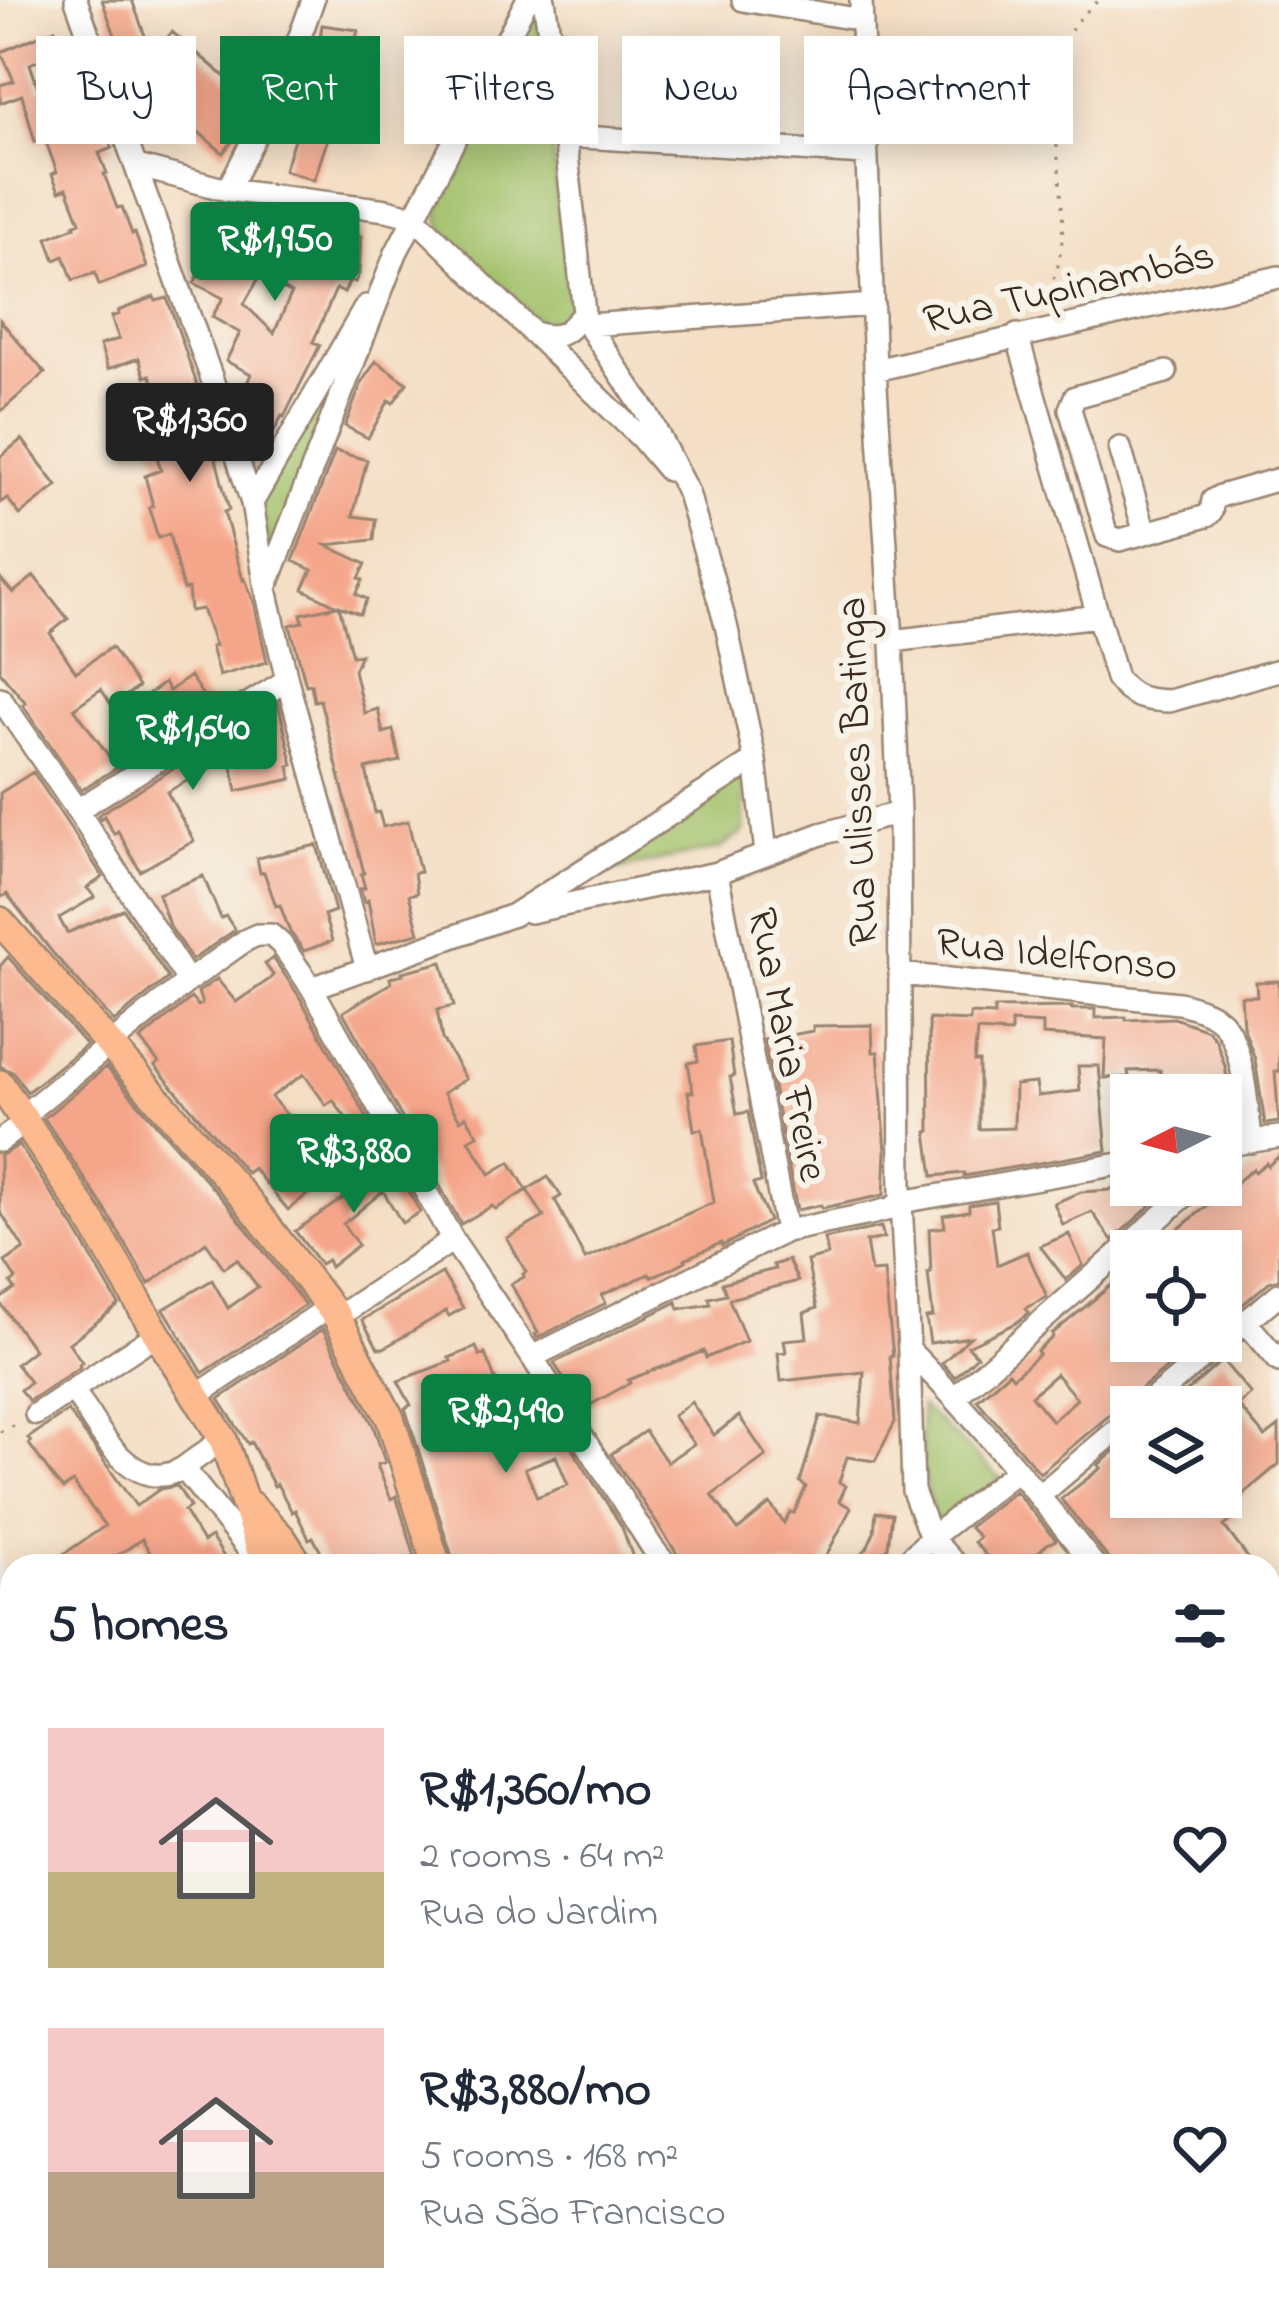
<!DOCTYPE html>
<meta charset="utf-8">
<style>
body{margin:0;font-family:"Indie Flower",sans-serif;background:#f2f2f3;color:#1f2937;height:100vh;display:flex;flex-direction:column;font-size:45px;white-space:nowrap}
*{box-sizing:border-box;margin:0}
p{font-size:39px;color:#747a83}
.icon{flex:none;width:66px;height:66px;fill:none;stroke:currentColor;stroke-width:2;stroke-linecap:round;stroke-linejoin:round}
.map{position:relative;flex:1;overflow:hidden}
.drawer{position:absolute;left:0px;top:1554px;width:1281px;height:771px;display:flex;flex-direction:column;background:#fff;border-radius:36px 36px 0 0;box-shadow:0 6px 30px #0003}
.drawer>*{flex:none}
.hud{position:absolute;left:36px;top:36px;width:1209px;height:108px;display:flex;gap:24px}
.needle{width:78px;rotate:264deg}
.buttons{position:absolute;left:1110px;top:1074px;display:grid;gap:24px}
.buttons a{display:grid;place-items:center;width:132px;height:132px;border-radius:0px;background:#fff;box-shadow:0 6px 30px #0003;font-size:60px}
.price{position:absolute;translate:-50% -102px;padding:0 27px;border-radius:12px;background:#0b8043;color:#fff;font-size:39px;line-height:78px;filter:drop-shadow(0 3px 6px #0008)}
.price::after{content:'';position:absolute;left:50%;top:72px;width:36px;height:27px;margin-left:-18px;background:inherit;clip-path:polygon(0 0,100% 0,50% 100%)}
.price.selected{background:#222;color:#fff}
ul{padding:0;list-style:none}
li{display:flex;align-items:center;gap:36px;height:300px;padding:0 48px}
li span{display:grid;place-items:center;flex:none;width:336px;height:240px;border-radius:0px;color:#555}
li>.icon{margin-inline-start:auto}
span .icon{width:144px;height:144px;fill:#fffc;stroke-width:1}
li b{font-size:51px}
h2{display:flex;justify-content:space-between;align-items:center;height:144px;padding:0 48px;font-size:51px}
.tag{padding:0 42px;border-radius:0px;background:#fff;box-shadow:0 6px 30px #0003;font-size:42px;line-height:108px}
.tag.selected{background:#0b8043;color:#fff}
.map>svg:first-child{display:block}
.green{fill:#a2c16a;stroke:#6e7644;stroke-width:3}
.building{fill:#f5a589;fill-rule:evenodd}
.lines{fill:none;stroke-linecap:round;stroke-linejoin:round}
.minor-casing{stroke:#988471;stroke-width:26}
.major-casing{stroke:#988471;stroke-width:32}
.path{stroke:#988471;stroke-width:3;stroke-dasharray:3 9;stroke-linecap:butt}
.minor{stroke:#fff;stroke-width:21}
.major{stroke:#fcba8e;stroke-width:27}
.labels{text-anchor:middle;stroke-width:12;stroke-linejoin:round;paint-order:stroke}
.street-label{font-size:42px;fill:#3b2a1e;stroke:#f7f3e8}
</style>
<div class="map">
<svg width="1279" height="2323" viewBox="0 0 1279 2323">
<rect width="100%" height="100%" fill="#f7f3e8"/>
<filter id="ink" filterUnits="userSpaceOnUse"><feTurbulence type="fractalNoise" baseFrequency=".00833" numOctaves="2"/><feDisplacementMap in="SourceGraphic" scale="24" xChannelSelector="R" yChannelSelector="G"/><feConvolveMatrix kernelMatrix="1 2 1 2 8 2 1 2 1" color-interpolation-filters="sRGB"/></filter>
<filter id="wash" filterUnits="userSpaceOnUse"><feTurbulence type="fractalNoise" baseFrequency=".004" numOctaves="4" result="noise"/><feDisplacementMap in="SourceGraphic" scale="48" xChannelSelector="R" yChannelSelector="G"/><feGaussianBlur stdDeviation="2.7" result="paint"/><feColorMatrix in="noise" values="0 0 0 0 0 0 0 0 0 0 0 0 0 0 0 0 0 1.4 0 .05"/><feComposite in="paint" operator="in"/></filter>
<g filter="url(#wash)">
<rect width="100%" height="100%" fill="#f4dec4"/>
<!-- green -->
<path class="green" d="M 530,0 L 535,0 L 571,311 L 570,317 L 552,328 L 542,325 L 454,244 L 440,223 L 437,199 Z
M 372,302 L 273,565 L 259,502 Z
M 744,768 L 744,832 L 720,848 L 554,883 Z
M 921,1406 L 1001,1479 L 937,1529 L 922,1472 Z"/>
<g id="blocks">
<!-- building -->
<path class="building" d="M 102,0 L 132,0 L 149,47 L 123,57 Z
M 322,25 L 358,30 L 334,127 L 332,126 L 314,180 L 284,170 L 301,117 L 290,114 L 301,74 L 306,74 L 311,50 L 318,52 Z
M 55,29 L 64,49 L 30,64 L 39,91 L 78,80 L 82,97 L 73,100 L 83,135 L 105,127 L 112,148 L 99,153 L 107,173 L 104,174 L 117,208 L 122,207 L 132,234 L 135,233 L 147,267 L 99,285 L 95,273 L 73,280 L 64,256 L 55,260 L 47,238 L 75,227 L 74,225 L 80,222 L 67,188 L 59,191 L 52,174 L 57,172 L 45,139 L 35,142 L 22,95 L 0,103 L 0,85 L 14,81 L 1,52 Z
M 172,32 L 255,102 L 240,132 L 223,153 L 134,77 Z
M 238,206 L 257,209 L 291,228 L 289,232 L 361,236 L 359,274 L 355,282 L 350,280 L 344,293 L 336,289 L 313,342 L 320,345 L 284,417 L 282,416 L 267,445 L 245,434 L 253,418 L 244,414 L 248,406 L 239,402 L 251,374 L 226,361 L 240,333 L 212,317 L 223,298 L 194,283 ZM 260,276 L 291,294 L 274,333 L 244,304 Z
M 154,297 L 156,301 L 167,298 L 208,416 L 205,415 L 220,457 L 216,459 L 229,510 L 224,512 L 243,580 L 245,579 L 254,602 L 267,662 L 219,676 L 211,647 L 215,646 L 202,609 L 190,611 L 188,589 L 183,590 L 169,534 L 158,538 L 149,508 L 153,506 L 145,476 L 161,470 L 148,428 L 167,421 L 155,386 L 150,375 L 145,377 L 139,358 L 108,369 L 100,345 L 119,339 L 111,317 L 119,314 L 118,311 Z
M 0,320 L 45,373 L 0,412 Z
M 376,361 L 407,383 L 393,403 L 389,400 L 368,438 L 345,426 L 362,382 Z
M 22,439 L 57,486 L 20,515 L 7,498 L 0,503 L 0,457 Z
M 335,451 L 367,460 L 353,516 L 376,519 L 374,540 L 326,545 L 366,564 L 359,578 L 363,580 L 356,594 L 367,599 L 360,614 L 339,606 L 352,656 L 361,654 L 354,670 L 364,713 L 378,709 L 383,733 L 393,730 L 400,761 L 366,769 L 375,813 L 379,812 L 383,827 L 408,821 L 420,872 L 414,873 L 417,893 L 409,895 L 419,933 L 376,944 L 368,900 L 364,902 L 360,889 L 365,888 L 361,874 L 364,873 L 320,700 L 314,701 L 311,684 L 306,685 L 290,625 L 303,622 L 301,614 L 337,606 L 303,589 L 312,570 L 293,561 Z
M 34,576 L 68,619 L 50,633 L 76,672 L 111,647 L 138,687 L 112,706 L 101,689 L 74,708 L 113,762 L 120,758 L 121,761 L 169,727 L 147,695 L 164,683 L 169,691 L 190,676 L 212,709 L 81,790 L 23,705 L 26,703 L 0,672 L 0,578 L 13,593 Z
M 278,703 L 293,765 L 289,766 L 292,779 L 237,791 L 230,757 L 167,792 L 194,841 L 140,871 L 118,831 L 114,834 L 104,816 L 100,819 L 98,815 L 229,734 L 241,752 L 276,744 L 264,712 Z
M 33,772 L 103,877 L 87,888 L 95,897 L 59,918 L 67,933 L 123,909 L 168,978 L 114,1022 L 52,952 L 7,894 L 0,898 L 0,793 Z
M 317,845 L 335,911 L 324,915 L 332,941 L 304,951 L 290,932 L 280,905 L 276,906 L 264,872 L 260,873 L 257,858 Z
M 203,876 L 221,918 L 226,916 L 235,930 L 192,960 L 169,925 L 158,894 Z
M 8,957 L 86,1045 L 27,1092 L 14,1073 L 0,1066 L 0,966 Z
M 273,958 L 299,996 L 378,1137 L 288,1210 L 253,1168 L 247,1173 L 212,1133 L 155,1066 L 159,1063 L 140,1040 L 191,998 L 198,1006 L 202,1004 L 198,992 L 217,979 L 236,1002 L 270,979 L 273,975 L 265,964 ZM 304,1074 L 326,1105 L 333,1100 L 354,1129 L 327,1151 L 306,1126 L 301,1131 L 271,1097 Z
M 442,962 L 454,1006 L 437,1010 L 442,1039 L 466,1079 L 443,1093 L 460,1120 L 466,1116 L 478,1135 L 469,1140 L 490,1174 L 510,1162 L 527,1190 L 496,1209 L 492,1206 L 461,1224 L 343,1012 L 391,983 L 390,978 L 403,974 L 402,972 Z
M 1279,981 L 1279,1071 L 1275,1072 L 1279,1122 L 1265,1124 L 1255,1059 L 1243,1026 L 1241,996 L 1257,996 L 1256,982 Z
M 1072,1007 L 1072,1009 L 1095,1009 L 1095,1018 L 1126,1017 L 1126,1020 L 1174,1018 L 1208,1030 L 1216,1040 L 1225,1066 L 1235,1129 L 1221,1131 L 1221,1095 L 1208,1095 L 1206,1079 L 1161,1081 L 1160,1070 L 1128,1071 L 1129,1077 L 1104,1078 L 1106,1039 L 1043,1035 L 1043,1024 L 1011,1022 L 1011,1033 L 977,1031 L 974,1062 L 979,1062 L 979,1129 L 1014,1128 L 1015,1085 L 1036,1083 L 1038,1096 L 1080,1091 L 1078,1066 L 1099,1066 L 1107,1151 L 964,1176 L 964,1173 L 933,1176 L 927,1132 L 930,1131 L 929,1019 L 970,1021 L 970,1014 L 994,1015 L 994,1008 Z
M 872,1025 L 873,1052 L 878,1052 L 886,1151 L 884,1195 L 822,1208 L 821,1205 L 797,1210 L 764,1040 L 813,1031 L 813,1026 Z
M 729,1041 L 734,1076 L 730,1077 L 737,1114 L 748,1112 L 761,1182 L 753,1184 L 769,1221 L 722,1246 L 721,1243 L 685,1259 L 686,1261 L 668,1270 L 651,1277 L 649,1274 L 602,1295 L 606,1303 L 537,1338 L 535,1334 L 538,1333 L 511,1284 L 524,1277 L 523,1274 L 526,1272 L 507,1238 L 544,1217 L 527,1190 L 548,1177 L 561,1196 L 555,1200 L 585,1259 L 714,1202 L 702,1129 L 694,1130 L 688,1092 L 693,1092 L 688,1063 L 698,1061 L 696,1046 Z
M 106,1067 L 232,1210 L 305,1305 L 203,1373 L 164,1309 L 212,1280 L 228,1308 L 258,1287 L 237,1259 L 224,1268 L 206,1242 L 149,1284 L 105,1209 L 44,1118 Z
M 19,1145 L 75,1229 L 119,1305 L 69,1343 L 82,1362 L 79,1364 L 80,1367 L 29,1401 L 20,1390 L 30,1382 L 16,1364 L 34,1350 L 0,1303 L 0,1299 L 15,1289 L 11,1283 L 16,1279 L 5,1262 L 24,1249 L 0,1211 L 0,1156 Z
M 1279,1156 L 1279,1279 L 1269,1282 L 1221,1323 L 1221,1251 L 1151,1251 L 1253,1169 L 1255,1172 L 1266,1163 L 1268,1166 Z
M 393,1164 L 420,1212 L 402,1223 L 383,1191 L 343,1224 L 358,1245 L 330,1267 L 327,1260 L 320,1264 L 295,1231 Z
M 1124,1179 L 1128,1185 L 1174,1185 L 1112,1240 L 1092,1212 L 1063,1225 L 1054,1203 L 1081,1192 L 1110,1190 Z
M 995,1201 L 998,1226 L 992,1227 L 997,1265 L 1027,1252 L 1047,1297 L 1026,1308 L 1029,1313 L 1016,1323 L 968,1346 L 977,1356 L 955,1377 L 942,1363 L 970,1337 L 930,1343 L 926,1318 L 933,1317 L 928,1273 L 931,1273 L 929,1229 L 945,1227 L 943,1215 L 969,1211 L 969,1205 Z
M 881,1227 L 884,1238 L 866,1242 L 871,1272 L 884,1271 L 893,1356 L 890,1356 L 895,1422 L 875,1461 L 847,1457 L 839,1482 L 846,1486 L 839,1501 L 851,1508 L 821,1566 L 682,1566 L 679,1557 L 611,1454 L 645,1431 L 667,1462 L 694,1444 L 673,1416 L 691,1402 L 714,1435 L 739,1416 L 766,1456 L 712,1495 L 738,1530 L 770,1504 L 784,1523 L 790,1512 L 794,1513 L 806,1487 L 800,1482 L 820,1416 L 860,1423 L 864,1372 L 781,1381 L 778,1353 L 786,1352 L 784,1340 L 807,1338 L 804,1313 L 817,1308 L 807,1261 L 828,1255 L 824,1239 Z
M 1069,1234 L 1083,1265 L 1066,1280 L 1040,1246 Z
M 788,1260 L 798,1281 L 729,1299 L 746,1341 L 706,1358 L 704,1351 L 628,1380 L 630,1383 L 583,1409 L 554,1363 L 677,1302 L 679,1309 L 711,1304 L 709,1298 L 726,1294 L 722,1283 L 775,1269 L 773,1265 Z
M 1131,1269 L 1131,1341 L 1199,1341 L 1040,1473 L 977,1400 L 1009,1372 L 1013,1377 L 1039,1354 L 1037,1351 L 1053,1337 L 1052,1334 ZM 1056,1374 L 1077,1399 L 1052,1421 L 1031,1396 Z
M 442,1273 L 463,1308 L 449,1316 L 446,1311 L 384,1348 L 378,1348 L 362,1320 Z
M 323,1329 L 373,1425 L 385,1462 L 377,1465 L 391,1499 L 396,1496 L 418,1566 L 328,1566 L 313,1537 L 309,1539 L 295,1510 L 292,1512 L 277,1484 L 274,1486 L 251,1442 L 248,1444 L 219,1399 Z
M 476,1347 L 480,1356 L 485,1354 L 508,1412 L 514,1410 L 516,1413 L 543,1403 L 622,1527 L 636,1566 L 455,1566 L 405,1408 L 411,1405 L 398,1381 L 451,1361 L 449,1358 ZM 556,1456 L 568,1485 L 537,1497 L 525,1468 Z
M 1226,1357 L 1223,1361 L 1251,1394 L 1238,1405 L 1265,1437 L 1279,1426 L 1279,1464 L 1229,1506 L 1237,1516 L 1224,1526 L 1254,1566 L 1110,1566 L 1107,1557 L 1061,1499 L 1101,1468 L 1098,1465 L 1122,1445 L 1131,1456 L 1131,1497 L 1221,1497 L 1221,1471 L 1229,1465 L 1221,1455 L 1221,1407 L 1169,1407 Z
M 68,1411 L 136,1506 L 160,1489 L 177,1486 L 190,1507 L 184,1511 L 203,1542 L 211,1537 L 230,1566 L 158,1566 L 142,1539 L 102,1566 L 46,1566 L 105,1526 L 73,1482 L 63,1489 L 55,1480 L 29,1444 L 31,1442 L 28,1438 Z
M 1015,1491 L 1056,1540 L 1047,1544 L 1023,1566 L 1003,1566 L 996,1557 L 991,1561 L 974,1542 L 979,1537 L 969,1527 Z
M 876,1512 L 892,1514 L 888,1547 L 879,1566 L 850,1566 L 867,1548 L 874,1532 Z"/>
</g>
</g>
<g filter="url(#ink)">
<use href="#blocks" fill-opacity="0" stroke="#988471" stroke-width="3"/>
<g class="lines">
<defs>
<path id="minor" d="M 76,0 L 212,379 L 252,503 L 266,589 L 287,680 L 367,969
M 544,0 L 565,136 L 584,313 L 588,325 L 648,415 L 688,493 L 726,625 L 755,760 L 766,853
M 743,0 L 862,20
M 861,0 L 875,370 L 892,641 L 899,813 L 901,1202 L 909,1350 L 913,1491 L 931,1538 L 957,1566
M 565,136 L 865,154
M 137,166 L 227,190 L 387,210 L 414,217 L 641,438 L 668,470
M 227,190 C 262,125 289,71 313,0
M 588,325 L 873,305
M 531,332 C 560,341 566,334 584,313
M 1017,335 L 1116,678 C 1131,698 1144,700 1169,701 L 1279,670
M 875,370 L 1279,277
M 1166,372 L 1075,397 L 1070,409 L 1107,536 L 1120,540 L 1207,516 L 1211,512 L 1213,500 L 1220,496 L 1279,479
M 1120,448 L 1145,533
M 252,503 L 366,306
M 266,588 L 396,253 L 527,0
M 892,641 L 1098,616
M 0,698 L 77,810 L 188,981
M 77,810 L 287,680
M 717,873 L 786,1231
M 530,912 L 717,873 L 821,834 L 899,813
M 900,974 L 1179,1003 C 1194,1007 1211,1011 1222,1022 C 1245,1047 1246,1108 1252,1142
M 312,988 L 513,915 L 755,760
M 0,1141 L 26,1121 L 32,1108 L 188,981 L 246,940 L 257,935 L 271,935 L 281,944 L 312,988 L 453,1240 L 532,1357 L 652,1547 L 667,1566
M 1221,1146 L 1279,1137
M 337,1317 L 453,1240
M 1245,1321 L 1279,1361
M 909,1350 C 976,1418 1036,1491 1095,1566
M 532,1357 L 786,1231 L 870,1214 L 890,1209 L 901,1202 L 1131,1162
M 74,1391 C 97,1426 131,1498 183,1468
M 196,1396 L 328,1308
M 955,1397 L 1197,1185
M 1143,1407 L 1279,1294
M 36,1414 L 157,1334
M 223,1439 L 183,1468 L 261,1565
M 1040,1495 L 1131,1418
M 902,1566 L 931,1538 L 1017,1470
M 0,1728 L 12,1756
M 1269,1790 L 1279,1803
M 0,1917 L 12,1912
M 1269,2012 L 1279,2025
M 1269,2069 L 1279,2061
M 0,2161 L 12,2162
M 151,2313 L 168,2323
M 468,2313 L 473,2323
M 964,2313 L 977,2323"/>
<path id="major" d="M 0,921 L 246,1199 L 337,1317 L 390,1418 L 437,1566
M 0,1084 L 90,1219 L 157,1334 L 223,1439 L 266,1566
M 250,1505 L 282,1538 L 300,1566
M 1269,2215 L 1279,2227
M 546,2323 L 547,2313"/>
</defs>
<!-- minor casing -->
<use href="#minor" class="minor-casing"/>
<!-- major casing -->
<use href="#major" class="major-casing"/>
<!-- path -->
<path class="path" d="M 1038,311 C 1049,292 1058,273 1061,250 C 1070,180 1035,93 1073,27 C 1079,17 1091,8 1099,0
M 0,1432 L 20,1422
M 1269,1752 L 1279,1743"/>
<!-- minor -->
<use href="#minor" class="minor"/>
<!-- major -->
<use href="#major" class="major"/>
</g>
</g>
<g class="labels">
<!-- street labels -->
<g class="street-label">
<text transform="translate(1068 285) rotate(-13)" y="15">Rua Tupinambás</text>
<text transform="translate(855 772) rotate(-92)" y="15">Rua Ulisses Batinga</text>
<text transform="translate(1057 952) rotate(6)" y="15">Rua Idelfonso</text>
<text transform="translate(790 1044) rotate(79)" y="15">Rua Maria Freire</text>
</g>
</g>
</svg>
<div class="buttons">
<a><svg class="needle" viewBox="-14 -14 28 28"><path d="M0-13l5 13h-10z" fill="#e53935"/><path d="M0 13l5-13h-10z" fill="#747a83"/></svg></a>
<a><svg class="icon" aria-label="locate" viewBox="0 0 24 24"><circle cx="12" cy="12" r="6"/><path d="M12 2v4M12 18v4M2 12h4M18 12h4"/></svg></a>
<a><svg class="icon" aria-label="layers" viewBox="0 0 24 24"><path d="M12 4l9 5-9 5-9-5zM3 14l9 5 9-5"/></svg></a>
</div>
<b class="price" style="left:275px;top:304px">R$1,950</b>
<b class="price selected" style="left:190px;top:485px">R$1,360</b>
<b class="price" style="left:193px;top:793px">R$1,640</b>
<b class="price" style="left:354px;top:1216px">R$3,880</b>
<b class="price" style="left:506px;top:1476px">R$2,490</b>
<div class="hud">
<a class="tag">Buy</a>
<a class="tag selected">Rent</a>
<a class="tag">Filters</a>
<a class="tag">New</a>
<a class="tag">Apartment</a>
</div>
<section class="drawer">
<h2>5 homes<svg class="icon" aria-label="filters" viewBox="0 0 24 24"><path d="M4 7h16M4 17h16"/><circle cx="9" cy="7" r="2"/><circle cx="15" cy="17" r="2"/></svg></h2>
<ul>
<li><span style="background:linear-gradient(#f6c9c9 60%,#c2b280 0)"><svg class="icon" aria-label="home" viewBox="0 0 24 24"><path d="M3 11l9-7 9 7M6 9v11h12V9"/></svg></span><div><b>R$1,360/mo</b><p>2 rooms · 64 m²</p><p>Rua do Jardim</p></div><svg class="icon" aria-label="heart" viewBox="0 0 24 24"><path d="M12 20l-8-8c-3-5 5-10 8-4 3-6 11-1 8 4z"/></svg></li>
<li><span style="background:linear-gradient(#f6c9c9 60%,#b9a48a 0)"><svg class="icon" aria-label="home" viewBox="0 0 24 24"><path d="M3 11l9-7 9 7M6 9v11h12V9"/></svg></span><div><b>R$3,880/mo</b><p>5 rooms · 168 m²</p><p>Rua São Francisco</p></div><svg class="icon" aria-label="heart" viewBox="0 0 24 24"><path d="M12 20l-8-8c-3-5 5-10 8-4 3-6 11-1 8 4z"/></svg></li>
</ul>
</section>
</div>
